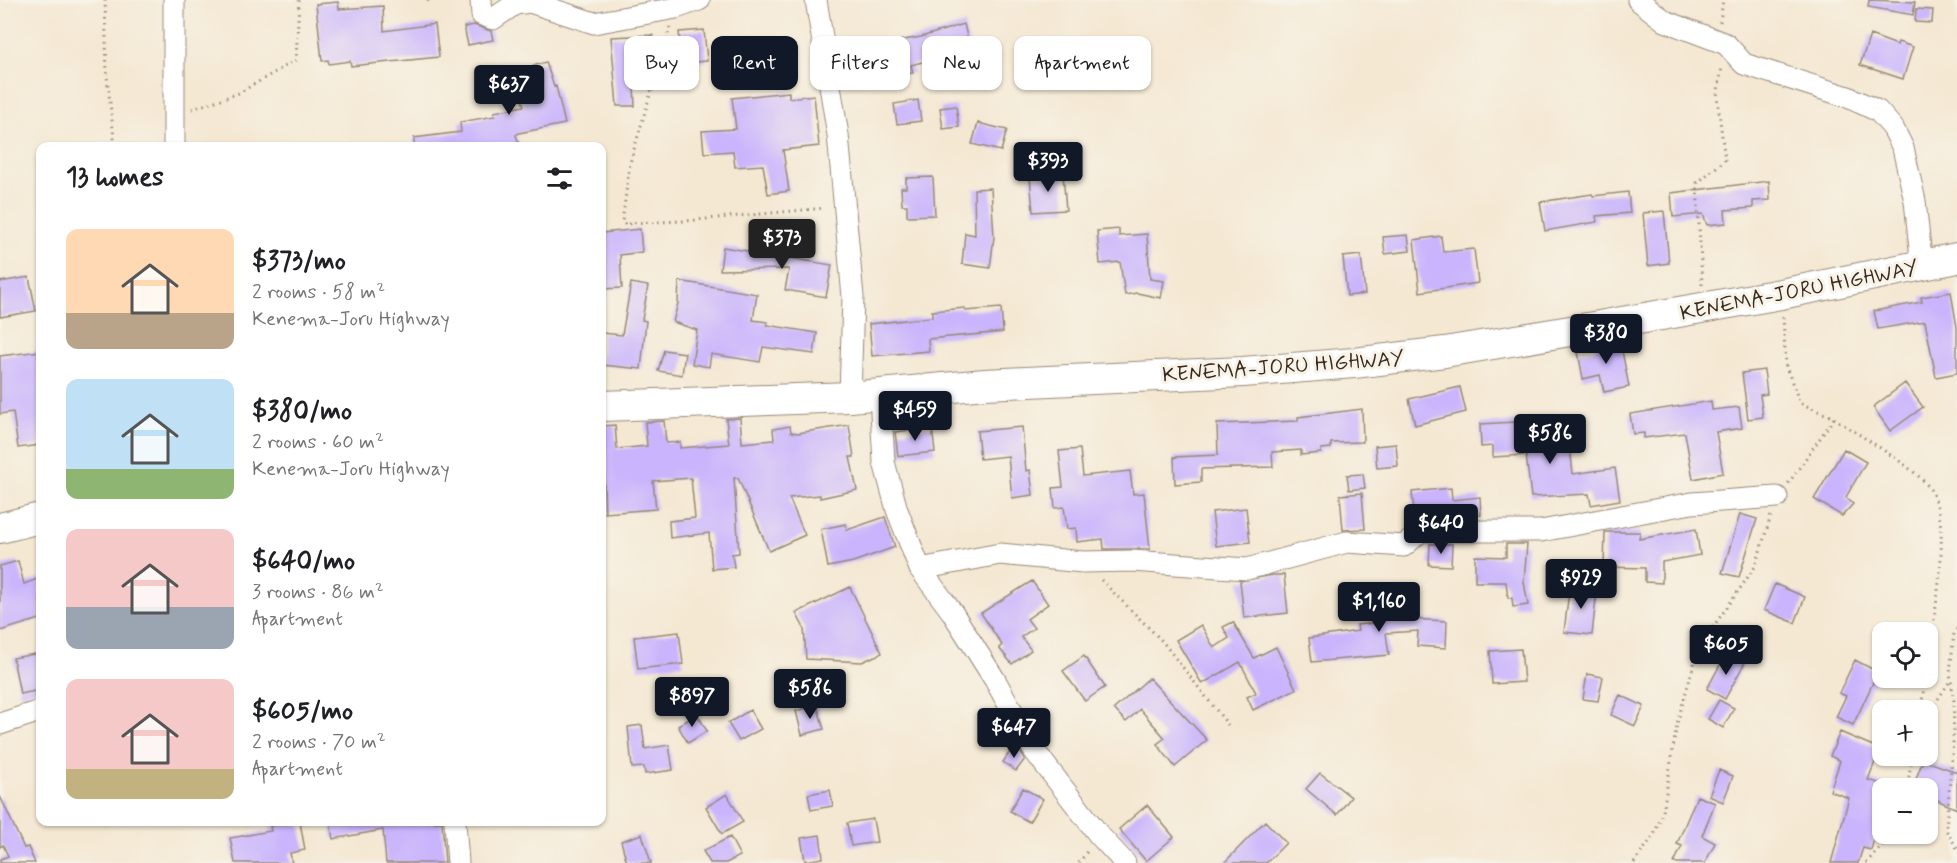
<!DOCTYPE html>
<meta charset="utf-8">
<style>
body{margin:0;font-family:Mynerve,sans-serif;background:#f2f2f2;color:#202124;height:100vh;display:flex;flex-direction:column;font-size:22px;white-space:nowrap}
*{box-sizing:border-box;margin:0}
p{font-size:20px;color:#757577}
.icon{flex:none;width:33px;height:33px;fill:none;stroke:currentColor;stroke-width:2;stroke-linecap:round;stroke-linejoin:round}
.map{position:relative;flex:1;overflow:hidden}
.details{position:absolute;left:36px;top:142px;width:570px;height:684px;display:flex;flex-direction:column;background:#fff;border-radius:12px;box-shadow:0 2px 4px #0004}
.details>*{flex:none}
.hud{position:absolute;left:624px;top:36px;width:570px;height:54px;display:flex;gap:12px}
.buttons{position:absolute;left:1872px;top:622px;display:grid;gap:12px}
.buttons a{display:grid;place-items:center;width:66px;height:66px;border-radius:12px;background:#fff;box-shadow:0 2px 4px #0004;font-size:30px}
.price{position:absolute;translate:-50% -51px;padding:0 14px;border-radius:6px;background:#111827;color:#fff;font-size:20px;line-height:39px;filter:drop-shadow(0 2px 3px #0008)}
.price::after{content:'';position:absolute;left:50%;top:36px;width:18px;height:14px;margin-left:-9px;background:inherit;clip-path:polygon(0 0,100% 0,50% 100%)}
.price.selected{background:#222;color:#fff}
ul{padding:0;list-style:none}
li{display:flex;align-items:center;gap:18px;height:150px;padding:0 30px}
li span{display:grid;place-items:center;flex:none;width:168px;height:120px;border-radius:12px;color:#555}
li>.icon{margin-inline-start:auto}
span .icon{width:72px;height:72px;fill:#fffc;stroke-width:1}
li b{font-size:26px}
h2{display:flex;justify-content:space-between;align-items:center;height:72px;padding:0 30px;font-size:26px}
.tag{padding:0 21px;border-radius:12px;background:#fff;box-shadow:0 2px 4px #0004;font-size:21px;line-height:54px}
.tag.selected{background:#111827;color:#fff}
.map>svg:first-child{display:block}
.building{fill:#c9b4fd}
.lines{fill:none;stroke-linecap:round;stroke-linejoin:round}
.minor-casing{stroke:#988978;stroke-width:23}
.highway-casing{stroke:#988978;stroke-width:32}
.path{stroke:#988978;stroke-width:3;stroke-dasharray:1.5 4.5;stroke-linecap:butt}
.minor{stroke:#fff;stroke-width:21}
.highway{stroke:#fff;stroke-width:30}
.labels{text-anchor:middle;stroke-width:6;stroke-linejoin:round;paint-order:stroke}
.street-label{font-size:21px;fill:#3b2a1e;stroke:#f7f3e8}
</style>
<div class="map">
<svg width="1957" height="863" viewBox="0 0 1957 863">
<rect width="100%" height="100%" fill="#f7f3e8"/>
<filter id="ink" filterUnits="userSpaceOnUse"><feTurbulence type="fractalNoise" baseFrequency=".0167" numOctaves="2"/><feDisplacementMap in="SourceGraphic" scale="12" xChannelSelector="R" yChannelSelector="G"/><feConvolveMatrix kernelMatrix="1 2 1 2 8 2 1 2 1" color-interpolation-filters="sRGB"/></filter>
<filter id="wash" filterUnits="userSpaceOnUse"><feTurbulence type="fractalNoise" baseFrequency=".008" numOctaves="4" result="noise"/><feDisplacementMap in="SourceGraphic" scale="24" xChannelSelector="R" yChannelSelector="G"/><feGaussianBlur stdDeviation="1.35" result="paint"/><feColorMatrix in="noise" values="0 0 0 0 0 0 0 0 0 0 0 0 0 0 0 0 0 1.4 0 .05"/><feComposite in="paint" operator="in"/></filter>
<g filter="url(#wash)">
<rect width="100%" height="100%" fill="#f4e8d3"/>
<g id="blocks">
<!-- building -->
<path class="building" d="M 1869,0 L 1915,2 L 1913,15 L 1868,7 Z
M 338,2 L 339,9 L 383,6 L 384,31 L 435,24 L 439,57 L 351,66 L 350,61 L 329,64 L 328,60 L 322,61 L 316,4 Z
M 1916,9 L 1933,10 L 1932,23 L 1915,22 Z
M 964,24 L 970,49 L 911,65 L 913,73 L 850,83 L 847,58 L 887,53 L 886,43 L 921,37 Z
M 474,25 L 491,31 L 493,40 L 468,45 L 464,27 Z
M 704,30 L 707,61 L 682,63 L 679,32 Z
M 653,35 L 655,66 L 633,67 L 635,106 L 617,106 L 611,37 Z
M 1870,35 L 1897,45 L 1898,42 L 1913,47 L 1903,79 L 1860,65 Z
M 775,43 L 780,66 L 726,78 L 724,55 Z
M 546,62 L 554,87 L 556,86 L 565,124 L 519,133 L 516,135 L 520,147 L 414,147 L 414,138 L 461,132 L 460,122 L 495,116 L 494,112 L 524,106 L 514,72 Z
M 789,92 L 789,98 L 814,95 L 819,146 L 783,150 L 789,191 L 768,194 L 763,165 L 735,167 L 733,151 L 704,153 L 702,131 L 736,129 L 732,98 Z
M 918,100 L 921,121 L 897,124 L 894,104 Z
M 956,106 L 959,127 L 943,129 L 940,108 Z
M 978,123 L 1007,130 L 1001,151 L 972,144 Z
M 1063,174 L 1066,210 L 1033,212 L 1030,177 Z
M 933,177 L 935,215 L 907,216 L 907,205 L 902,205 L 901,188 L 906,188 L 906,178 Z
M 1769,181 L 1770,200 L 1753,201 L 1753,208 L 1725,210 L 1726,223 L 1707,225 L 1703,214 L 1673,217 L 1671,193 Z
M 991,188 L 994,237 L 990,268 L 962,264 L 965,233 L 975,235 L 974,189 Z
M 1628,192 L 1630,213 L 1596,216 L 1597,222 L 1545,231 L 1540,202 L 1592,194 L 1593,196 Z
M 1664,211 L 1669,263 L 1648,266 L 1643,213 Z
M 640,229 L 642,252 L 620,255 L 622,288 L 602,289 L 602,233 Z
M 1119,229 L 1119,236 L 1147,234 L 1150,279 L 1164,281 L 1161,298 L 1137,293 L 1125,295 L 1120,262 L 1100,264 L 1097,231 Z
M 1408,235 L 1410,251 L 1385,254 L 1383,237 Z
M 1441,236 L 1443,252 L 1474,249 L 1478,283 L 1420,292 L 1414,240 Z
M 723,247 L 832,265 L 826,297 L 785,290 L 789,269 L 720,270 Z
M 1361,255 L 1365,294 L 1347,296 L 1343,257 Z
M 29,277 L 36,311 L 0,317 L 0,282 Z
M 679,281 L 757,294 L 753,320 L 768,322 L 767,325 L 817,333 L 814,354 L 763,347 L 760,362 L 711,354 L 709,367 L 692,364 L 697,330 L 673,322 L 678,303 Z
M 631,283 L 648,286 L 642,320 L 646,321 L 641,369 L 602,365 L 602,333 L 622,335 Z
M 1951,292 L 1957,327 L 1957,373 L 1936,377 L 1925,321 L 1878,329 L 1874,311 L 1922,302 L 1921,297 Z
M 965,308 L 965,311 L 1001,308 L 1003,332 L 928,339 L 929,351 L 872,356 L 869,324 L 932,317 L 932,311 Z
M 1620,340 L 1629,387 L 1604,392 L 1600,375 L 1583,379 L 1578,352 L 1596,349 L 1596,344 Z
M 664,350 L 685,353 L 682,375 L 658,371 Z
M 40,351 L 40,445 L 18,448 L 13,412 L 0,414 L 0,356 Z
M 1764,370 L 1767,394 L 1760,395 L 1763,417 L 1748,419 L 1742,373 Z
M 1905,383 L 1923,407 L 1890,431 L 1873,407 Z
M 1460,387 L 1466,412 L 1415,425 L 1409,399 Z
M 1711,401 L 1712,410 L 1739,407 L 1742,428 L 1716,432 L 1723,473 L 1693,479 L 1685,433 L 1644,438 L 1644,433 L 1633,434 L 1630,414 Z
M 1362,409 L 1363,442 L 1331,443 L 1331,448 L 1321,449 L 1321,453 L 1301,455 L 1301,450 L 1272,452 L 1273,467 L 1201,469 L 1201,482 L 1175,484 L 1174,457 L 1218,455 L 1217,424 L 1298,421 L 1298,417 Z
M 740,418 L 742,443 L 774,440 L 773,429 L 790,426 L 791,432 L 798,433 L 849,425 L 854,457 L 850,457 L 857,490 L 820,498 L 820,495 L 789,498 L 805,535 L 769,551 L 738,478 L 734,478 L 739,553 L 732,554 L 734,567 L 712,569 L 709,533 L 670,538 L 669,521 L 695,518 L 691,478 L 653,481 L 656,509 L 605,513 L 602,426 L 615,425 L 617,449 L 647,446 L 645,422 L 664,421 L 666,443 L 680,442 L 680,448 L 729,444 L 726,419 Z
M 1515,422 L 1516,439 L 1554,434 L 1555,448 L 1570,447 L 1573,474 L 1615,468 L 1620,500 L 1591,505 L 1589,494 L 1531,497 L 1526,455 L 1493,457 L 1493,446 L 1481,447 L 1480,424 Z
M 932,427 L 935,452 L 898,456 L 895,432 Z
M 1022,427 L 1026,471 L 1030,470 L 1033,495 L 1012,498 L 1008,456 L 980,459 L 977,431 Z
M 1396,444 L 1398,466 L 1377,468 L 1375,446 Z
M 1080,449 L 1083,476 L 1130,471 L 1133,494 L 1144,493 L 1150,549 L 1104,549 L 1103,539 L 1077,542 L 1076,528 L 1067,529 L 1064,507 L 1055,508 L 1053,488 L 1063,487 L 1059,451 Z
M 1844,449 L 1866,462 L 1846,497 L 1853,504 L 1842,516 L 1814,499 Z
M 1363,474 L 1365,488 L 1349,490 L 1347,475 Z
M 1451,488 L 1452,500 L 1480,497 L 1481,515 L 1415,520 L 1412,492 Z
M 1362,493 L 1365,529 L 1343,530 L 1340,495 Z
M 1246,508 L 1250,542 L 1216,546 L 1212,512 Z
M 1740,514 L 1757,519 L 1739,577 L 1722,573 Z
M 885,517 L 895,547 L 853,562 L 828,567 L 821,529 L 846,524 L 847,530 Z
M 1696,529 L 1700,555 L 1662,562 L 1662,583 L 1645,582 L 1645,568 L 1604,567 L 1605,532 L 1640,532 L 1639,539 Z
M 1430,544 L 1452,544 L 1451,566 L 1429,565 Z
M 1506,544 L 1527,544 L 1524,582 L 1528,605 L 1513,607 L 1512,598 L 1508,598 L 1506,582 L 1475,582 L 1475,556 L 1506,557 Z
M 18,561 L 24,584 L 40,578 L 40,619 L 0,631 L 0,566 Z
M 1273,575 L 1284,575 L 1288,613 L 1244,618 L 1240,581 Z
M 1032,581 L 1048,604 L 1027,619 L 1034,628 L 1021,637 L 1031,650 L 1012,664 L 999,648 L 1002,645 L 981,613 Z
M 1570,583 L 1597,589 L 1592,635 L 1564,632 Z
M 1775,584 L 1805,597 L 1795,623 L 1764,610 Z
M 850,587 L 882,653 L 862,662 L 806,659 L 804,628 L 796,613 Z
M 1406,593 L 1409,619 L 1447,621 L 1446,648 L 1417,646 L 1418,631 L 1386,633 L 1389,655 L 1312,662 L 1309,638 L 1358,631 L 1357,625 L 1374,623 L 1371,597 Z
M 1233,622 L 1254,658 L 1276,647 L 1296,689 L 1253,710 L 1247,697 L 1256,693 L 1240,662 L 1202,684 L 1176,640 L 1201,625 L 1214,648 L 1229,638 L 1223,627 Z
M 679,632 L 683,664 L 638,669 L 634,637 Z
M 1521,649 L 1524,682 L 1492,684 L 1490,651 Z
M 1727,652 L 1745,662 L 1725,699 L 1707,689 Z
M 40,653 L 40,690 L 20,694 L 13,658 Z
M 1084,656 L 1105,687 L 1085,701 L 1063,671 Z
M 1855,660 L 1878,672 L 1853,725 L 1836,717 L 1846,696 L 1839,693 Z
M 1587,674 L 1603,677 L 1598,701 L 1583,699 Z
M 1149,678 L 1207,740 L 1175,767 L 1157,744 L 1165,738 L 1140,709 L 1126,722 L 1114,709 Z
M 1620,695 L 1644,706 L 1635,726 L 1611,715 Z
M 1719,700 L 1734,708 L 1723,728 L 1708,719 Z
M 817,705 L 824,729 L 802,735 L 796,711 Z
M 750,710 L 761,729 L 739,741 L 728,723 Z
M 697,714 L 707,731 L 688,743 L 678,726 Z
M 642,725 L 645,749 L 669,745 L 673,770 L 645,774 L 644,767 L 632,768 L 628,727 Z
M 1840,732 L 1880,749 L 1868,780 L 1882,784 L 1882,808 L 1871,850 L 1863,848 L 1858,863 L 1831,863 L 1849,798 L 1830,791 L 1840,761 L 1830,756 Z
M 1015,744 L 1025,759 L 1016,771 L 1003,762 Z
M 1923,760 L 1957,772 L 1957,809 L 1928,796 L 1928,789 L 1913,787 Z
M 1719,770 L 1733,776 L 1723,802 L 1709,796 Z
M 1320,773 L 1351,797 L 1337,815 L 1306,789 Z
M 1023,788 L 1043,799 L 1029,822 L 1010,811 Z
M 830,790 L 833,806 L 811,810 L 808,794 Z
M 727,794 L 743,822 L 722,834 L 706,807 Z
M 0,796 L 24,848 L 28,847 L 35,863 L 0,863 L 0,859 L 8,856 L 3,845 L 0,847 Z
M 1697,796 L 1715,803 L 1702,836 L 1715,843 L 1705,863 L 1674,863 L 1682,846 L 1677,844 Z
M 1147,805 L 1174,837 L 1146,861 L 1119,829 Z
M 873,819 L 877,842 L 851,846 L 847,823 Z
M 1265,821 L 1286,843 L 1266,863 L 1224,863 Z
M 300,822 L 305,850 L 290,853 L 292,863 L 235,863 L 230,838 L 271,831 L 270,826 Z
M 330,822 L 442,822 L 445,863 L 386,863 L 383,830 L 333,839 Z
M 642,834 L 651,863 L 627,863 L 621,841 Z
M 820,835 L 823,858 L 805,861 L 801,838 Z
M 730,837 L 740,856 L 726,863 L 710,863 L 703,851 Z"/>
</g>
</g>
<g filter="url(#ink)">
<use href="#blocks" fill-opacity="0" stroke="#988978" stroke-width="1.5"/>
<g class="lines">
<defs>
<path id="minor" d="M 174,0 L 174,147
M 481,0 L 482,15 L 493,19 L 515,4 L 530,2 L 594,23 L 676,8 L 699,0
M 816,0 L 838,135 L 853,297 L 850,397
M 1638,0 L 1665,21 L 1726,44 L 1744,64 L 1848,97 L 1878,111 L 1893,128 L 1903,148 L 1915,201 L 1922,267
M 880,395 L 884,462 L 897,510 L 920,569 L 952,612 L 995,680 L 1033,749 L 1099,835 L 1125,863
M 920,569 L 1000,554 L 1083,562 L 1132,561 L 1247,569 L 1347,542 L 1404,546 L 1421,531 L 1541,531 L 1692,503 L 1777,497
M 0,724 L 40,711
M 455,822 L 458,863"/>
<path id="highway" d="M 602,406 L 850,397 L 985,384 L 1243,372 L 1354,363 L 1445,352 L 1582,329 L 1781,294 L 1957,258
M 0,528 L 40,518"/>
</defs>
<!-- minor casing -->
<use href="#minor" class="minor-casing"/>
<!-- highway casing -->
<use href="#highway" class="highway-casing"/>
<!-- path -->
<path class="path" d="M 105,0 L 107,76 L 115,147
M 428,0 L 429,3
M 1720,22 L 1723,0
M 670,27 L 630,163 L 622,222 L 627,226 L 630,223 L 685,221 L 825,208
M 192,109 L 239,93 L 296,60 L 299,0
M 1702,285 L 1697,183 L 1725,160 L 1717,96 L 1722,67
M 1783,317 L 1786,367 L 1800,403 L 1834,418 L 1788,484
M 1834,418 C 1858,435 1916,467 1930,489 C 1954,527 1933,617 1928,661
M 1101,580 L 1162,641 L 1228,725
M 1957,629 L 1954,633 L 1950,673 L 1954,701 L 1953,743 L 1946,830 L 1957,848
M 1921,711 L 1925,678
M 1928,714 L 1950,681
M 1907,789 L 1912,756
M 1079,863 L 1088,850
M 1634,863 L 1654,835 L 1663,812 L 1677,723 L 1699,647 L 1755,567 L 1771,516
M 1866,863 L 1893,834"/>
<!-- minor -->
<use href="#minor" class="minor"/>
<!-- highway -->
<use href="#highway" class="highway"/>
</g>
</g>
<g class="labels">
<!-- street labels -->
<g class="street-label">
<text transform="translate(1799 290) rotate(-11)" y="7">KENEMA-JORU HIGHWAY</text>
<text transform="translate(1283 366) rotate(-4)" y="7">KENEMA-JORU HIGHWAY</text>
</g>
</g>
</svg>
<div class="buttons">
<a><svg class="icon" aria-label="locate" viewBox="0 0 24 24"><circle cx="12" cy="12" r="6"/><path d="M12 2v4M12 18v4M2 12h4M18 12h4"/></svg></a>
<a>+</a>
<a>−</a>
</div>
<b class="price" style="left:509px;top:116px">$637</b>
<b class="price" style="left:1048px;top:193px">$393</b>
<b class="price selected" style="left:782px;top:270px">$373</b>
<b class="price" style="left:1606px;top:365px">$380</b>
<b class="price" style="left:915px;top:442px">$459</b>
<b class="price" style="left:1550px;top:465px">$586</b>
<b class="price" style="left:1441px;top:555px">$640</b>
<b class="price" style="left:1581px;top:610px">$929</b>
<b class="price" style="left:1379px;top:633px">$1,160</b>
<b class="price" style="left:1726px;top:676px">$605</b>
<b class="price" style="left:810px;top:720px">$586</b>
<b class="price" style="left:692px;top:728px">$897</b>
<b class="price" style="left:1014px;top:759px">$647</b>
<div class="hud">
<a class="tag">Buy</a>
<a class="tag selected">Rent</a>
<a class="tag">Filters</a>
<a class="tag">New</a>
<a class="tag">Apartment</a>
</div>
<section class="details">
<h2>13 homes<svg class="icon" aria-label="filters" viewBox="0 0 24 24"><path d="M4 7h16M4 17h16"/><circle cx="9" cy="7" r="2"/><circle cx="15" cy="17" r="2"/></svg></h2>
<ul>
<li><span style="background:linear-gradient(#ffd9b3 70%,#b9a48a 0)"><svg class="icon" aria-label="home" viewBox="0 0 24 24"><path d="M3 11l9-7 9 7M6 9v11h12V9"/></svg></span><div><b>$373/mo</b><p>2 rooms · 58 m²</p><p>Kenema-Joru Highway</p></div></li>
<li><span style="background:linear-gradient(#bfe0f5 75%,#8fb573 0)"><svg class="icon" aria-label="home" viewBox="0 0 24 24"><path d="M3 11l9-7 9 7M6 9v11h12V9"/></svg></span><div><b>$380/mo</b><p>2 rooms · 60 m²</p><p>Kenema-Joru Highway</p></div></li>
<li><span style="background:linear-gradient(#f6c9c9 65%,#9aa5b1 0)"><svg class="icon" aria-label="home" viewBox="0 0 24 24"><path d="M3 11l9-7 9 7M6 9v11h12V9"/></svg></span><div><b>$640/mo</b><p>3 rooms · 86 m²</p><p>Apartment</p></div></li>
<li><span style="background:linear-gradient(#f6c9c9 75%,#c2b280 0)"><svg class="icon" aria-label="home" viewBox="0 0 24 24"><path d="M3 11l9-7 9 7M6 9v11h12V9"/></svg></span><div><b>$605/mo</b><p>2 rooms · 70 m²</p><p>Apartment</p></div></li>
</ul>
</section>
</div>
